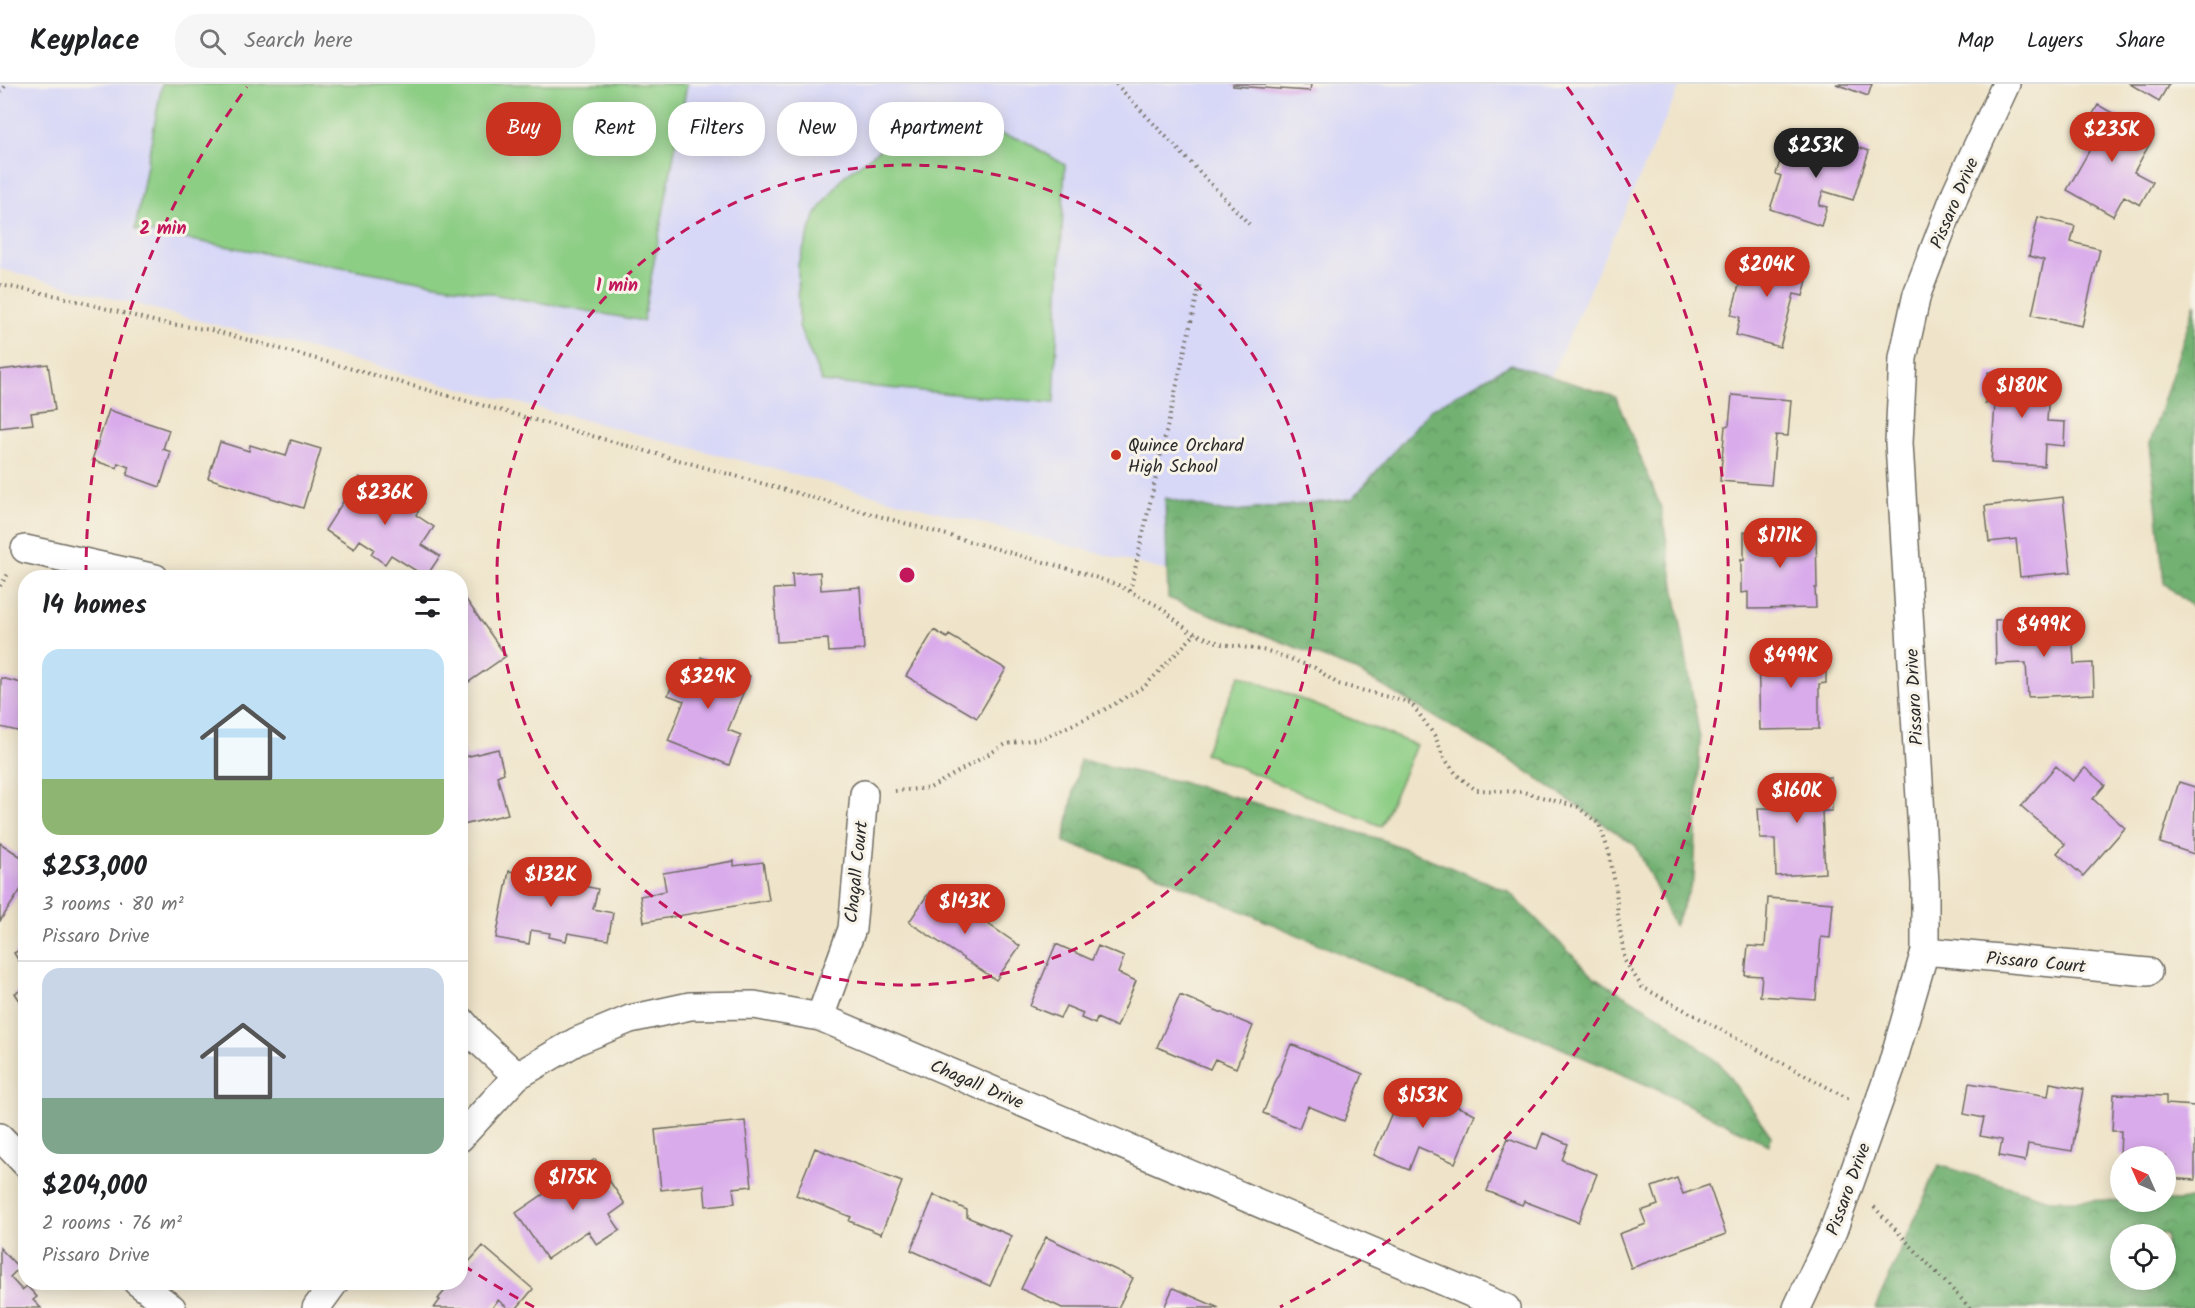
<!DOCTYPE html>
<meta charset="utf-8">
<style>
body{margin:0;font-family:Kalam,sans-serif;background:#f6f6f6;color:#202124;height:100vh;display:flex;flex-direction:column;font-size:22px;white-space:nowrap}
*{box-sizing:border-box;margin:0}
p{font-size:20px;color:#757577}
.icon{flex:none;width:33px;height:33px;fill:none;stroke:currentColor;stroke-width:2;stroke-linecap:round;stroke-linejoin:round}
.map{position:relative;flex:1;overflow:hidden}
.drawer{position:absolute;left:18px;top:486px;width:450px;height:720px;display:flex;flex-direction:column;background:#fff;border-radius:24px;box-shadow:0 3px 15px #0003}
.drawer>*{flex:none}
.guide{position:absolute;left:486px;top:18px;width:570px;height:54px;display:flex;gap:12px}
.needle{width:39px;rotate:315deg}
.controls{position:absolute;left:2110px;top:1062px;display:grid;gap:12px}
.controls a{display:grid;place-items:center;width:66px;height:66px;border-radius:50%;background:#fff;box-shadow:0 3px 15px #0003;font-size:30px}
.price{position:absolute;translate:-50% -51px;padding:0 14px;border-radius:21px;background:#c8321e;color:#fff;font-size:20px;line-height:39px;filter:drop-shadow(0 2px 3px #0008)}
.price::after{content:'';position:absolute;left:50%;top:36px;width:18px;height:14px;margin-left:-9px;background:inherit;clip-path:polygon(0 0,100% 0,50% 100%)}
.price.current{background:#222;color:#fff}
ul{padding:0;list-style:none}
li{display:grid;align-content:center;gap:12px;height:318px;padding:0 24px}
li+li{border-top:2px solid #e0e0e0}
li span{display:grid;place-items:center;height:186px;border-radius:18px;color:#555}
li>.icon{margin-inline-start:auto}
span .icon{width:108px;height:108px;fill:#fffc;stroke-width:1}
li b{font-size:26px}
h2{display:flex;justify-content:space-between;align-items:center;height:72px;padding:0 24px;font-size:26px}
.chip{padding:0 21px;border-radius:24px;background:#fff;box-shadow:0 3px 15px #0003;font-size:21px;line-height:54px}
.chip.current{background:#c8321e;color:#fff}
header{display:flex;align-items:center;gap:36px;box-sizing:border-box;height:84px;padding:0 30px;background:#fff;border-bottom:2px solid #e0e0e0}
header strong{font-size:28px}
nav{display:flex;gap:33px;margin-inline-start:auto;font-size:21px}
.search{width:420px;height:54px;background:#f6f6f6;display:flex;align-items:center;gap:15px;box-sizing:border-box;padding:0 21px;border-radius:24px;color:#757577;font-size:22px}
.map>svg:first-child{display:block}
.built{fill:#d7d7f8}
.forest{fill:url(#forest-crowns);stroke:#4e6e4e;stroke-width:1.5;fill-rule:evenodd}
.garden{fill:#8dce85;stroke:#5c7c58;stroke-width:1.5}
.building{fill:#d9abeb}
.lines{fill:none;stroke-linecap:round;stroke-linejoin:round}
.minor-casing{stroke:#706c62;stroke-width:30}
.path{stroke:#706c62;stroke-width:4;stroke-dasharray:1.5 4.5;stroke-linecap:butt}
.minor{stroke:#fff;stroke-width:27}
.ring{fill:none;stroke:#c2185b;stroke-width:3;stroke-dasharray:10 8}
.poi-dot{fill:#c8321e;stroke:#f7f3e8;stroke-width:2}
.labels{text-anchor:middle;stroke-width:6;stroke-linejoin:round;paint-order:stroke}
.street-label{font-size:18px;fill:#2b2b2b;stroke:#f7f3e8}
.poi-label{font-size:18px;fill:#2b2b2b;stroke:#f7f3e8;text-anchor:start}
.centre{fill:#c2185b;stroke:#f7f3e8;stroke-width:3}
.ring-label{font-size:18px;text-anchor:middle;font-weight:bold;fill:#c2185b;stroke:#f7f3e8;stroke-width:6;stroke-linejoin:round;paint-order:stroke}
</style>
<header>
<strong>Keyplace</strong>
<div class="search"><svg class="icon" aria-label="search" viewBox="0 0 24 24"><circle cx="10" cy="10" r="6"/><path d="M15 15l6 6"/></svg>Search here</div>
<nav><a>Map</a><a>Layers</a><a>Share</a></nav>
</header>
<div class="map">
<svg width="2195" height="1224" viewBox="0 0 2195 1224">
<defs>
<pattern id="forest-crowns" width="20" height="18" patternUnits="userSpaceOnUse" patternTransform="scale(1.5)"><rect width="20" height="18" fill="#72b172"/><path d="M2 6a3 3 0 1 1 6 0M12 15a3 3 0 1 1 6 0" fill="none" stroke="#5e905e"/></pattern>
</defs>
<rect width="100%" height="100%" fill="#f7f3e8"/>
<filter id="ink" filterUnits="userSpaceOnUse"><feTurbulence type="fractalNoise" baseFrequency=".0167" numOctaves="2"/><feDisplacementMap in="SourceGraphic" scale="12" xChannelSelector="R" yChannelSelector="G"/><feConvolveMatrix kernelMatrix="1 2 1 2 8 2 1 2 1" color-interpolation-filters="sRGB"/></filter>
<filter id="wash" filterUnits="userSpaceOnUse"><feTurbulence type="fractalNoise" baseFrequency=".008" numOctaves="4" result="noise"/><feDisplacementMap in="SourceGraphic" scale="24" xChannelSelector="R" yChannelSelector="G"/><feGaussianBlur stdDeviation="1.35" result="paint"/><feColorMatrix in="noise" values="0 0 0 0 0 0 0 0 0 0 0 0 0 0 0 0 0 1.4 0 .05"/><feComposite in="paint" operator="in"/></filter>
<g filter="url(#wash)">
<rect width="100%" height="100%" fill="#efe4c9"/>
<!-- built -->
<path class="built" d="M 0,0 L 1681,0 L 1434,556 L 0,185 Z"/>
<!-- forest -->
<path class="forest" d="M 2195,219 L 2195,525 L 2164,499 L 2150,359 Z
M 1511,280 L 1616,313 L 1661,424 L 1700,655 L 1694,795 L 1674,842 L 1636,762 L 1516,680 L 1355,586 L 1168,514 L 1165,414 L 1225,428 L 1352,415 L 1431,325 Z
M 1080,676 L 1190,700 L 1383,756 L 1508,807 L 1594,893 L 1666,936 L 1721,981 L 1771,1052 L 1769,1061 L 1652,1003 L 1144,785 L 1064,758 Z
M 1939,1081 L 2052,1116 L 2179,1117 L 2195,1114 L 2195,1224 L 1875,1224 ZM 2166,1150 L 2166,1196 L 2121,1196 L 2121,1150 Z"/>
<!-- garden -->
<path class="garden" d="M 162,0 L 687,0 L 643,237 L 135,146 Z
M 975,44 L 1023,56 L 1065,81 L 1054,319 L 822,298 L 799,242 L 798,180 L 816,130 L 844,92 L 883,63 L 936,45 Z
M 1240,591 L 1416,661 L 1381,742 L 1204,669 Z"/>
<g id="blocks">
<!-- building -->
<path class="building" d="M 1233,0 L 1311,0 L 1310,7 L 1233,2 Z
M 1836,0 L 1872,0 L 1868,12 Z
M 2130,0 L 2169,0 L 2159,17 Z
M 2098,21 L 2154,52 L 2134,88 L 2153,98 L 2140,121 L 2124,112 L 2113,132 L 2067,106 L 2094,58 L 2081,51 Z
M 1834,55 L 1869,67 L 1853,116 L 1823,107 L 1819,121 L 1827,123 L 1821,142 L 1770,125 L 1781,92 L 1776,90 L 1786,57 L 1828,71 Z
M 2038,133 L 2075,142 L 2071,158 L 2100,165 L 2082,242 L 2032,231 L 2044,176 L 2029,172 Z
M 1747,172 L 1772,178 L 1774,175 L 1810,184 L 1803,212 L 1794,210 L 1780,263 L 1736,251 L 1740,233 L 1731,231 Z
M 48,280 L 55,326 L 31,329 L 33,340 L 0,344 L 0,286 Z
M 1988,288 L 2050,291 L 2047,337 L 2065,338 L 2064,362 L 2045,360 L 2044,382 L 1991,379 L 1995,319 L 1985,319 Z
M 1732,311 L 1791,316 L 1788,352 L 1776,351 L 1771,401 L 1720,397 L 1725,342 L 1729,341 Z
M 109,326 L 169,346 L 163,365 L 171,368 L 160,403 L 127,391 L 129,383 L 118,379 L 117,384 L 92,376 Z
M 291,356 L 321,365 L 303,424 L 208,394 L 220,358 L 249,367 L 250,361 L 286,372 Z
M 359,393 L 394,415 L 401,405 L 423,419 L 416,431 L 434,443 L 422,461 L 440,472 L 426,493 L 391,471 L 385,480 L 371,470 L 374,465 L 360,456 L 354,465 L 325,446 Z
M 2063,413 L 2071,488 L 2020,493 L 2016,455 L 1989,458 L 1985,422 Z
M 1816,446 L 1817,504 L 1815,504 L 1816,524 L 1748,525 L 1748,508 L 1741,509 L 1741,475 L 1744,476 L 1744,448 Z
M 820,488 L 821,506 L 860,503 L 864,566 L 829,568 L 828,555 L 777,558 L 774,505 L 793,504 L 792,490 Z
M 460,507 L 506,572 L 460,604 Z
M 2009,535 L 2009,542 L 2072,540 L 2074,580 L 2093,579 L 2094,610 L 2028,613 L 2026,579 L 1996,580 L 1995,536 Z
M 934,546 L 947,554 L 949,551 L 1006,585 L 977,634 L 906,592 Z
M 1826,567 L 1826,599 L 1819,600 L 1819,645 L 1760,646 L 1758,568 Z
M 701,573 L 750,592 L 728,646 L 741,651 L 729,681 L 668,657 L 684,617 L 668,611 L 678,587 L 692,593 Z
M 1,594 L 26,600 L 26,649 L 0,643 Z
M 498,665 L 504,689 L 497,692 L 508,730 L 463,741 L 460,733 L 460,667 L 464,666 L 465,673 Z
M 2056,682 L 2073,697 L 2085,684 L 2105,701 L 2093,715 L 2125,744 L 2083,792 L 2057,769 L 2065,760 L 2021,722 Z
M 1831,693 L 1832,727 L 1822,727 L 1825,789 L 1776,792 L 1775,755 L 1760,755 L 1758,724 L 1772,724 L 1771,695 Z
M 2179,698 L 2195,703 L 2194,770 L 2160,759 Z
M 0,759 L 26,776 L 26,798 L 0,837 Z
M 734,777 L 734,782 L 763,778 L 769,816 L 644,838 L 640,812 L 666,807 L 663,789 Z
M 552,781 L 577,786 L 574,800 L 598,805 L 593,825 L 613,829 L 608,856 L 568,849 L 566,857 L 549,853 L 550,849 L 531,846 L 529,860 L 496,854 L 509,787 L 550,795 Z
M 930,807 L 959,827 L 962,822 L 1020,862 L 996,896 L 909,838 Z
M 1768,814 L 1833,819 L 1830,854 L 1821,853 L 1816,916 L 1760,912 L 1762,892 L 1745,891 L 1748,862 L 1765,863 Z
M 1056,860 L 1092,876 L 1098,862 L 1124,873 L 1118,889 L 1136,897 L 1117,943 L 1097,934 L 1095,940 L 1081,934 L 1083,929 L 1066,922 L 1060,934 L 1030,922 Z
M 26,862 L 26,889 L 14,869 Z
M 26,904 L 26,927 L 15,909 Z
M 1180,911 L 1253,942 L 1236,984 L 1215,975 L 1210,985 L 1157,963 Z
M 1291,960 L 1363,990 L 1344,1037 L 1308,1022 L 1299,1044 L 1263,1029 Z
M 1969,999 L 2048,1012 L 2050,999 L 2083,1005 L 2072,1067 L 2028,1060 L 2025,1077 L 1999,1072 L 2002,1056 L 1980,1052 L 1984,1034 L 1964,1030 Z
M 1404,1000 L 1475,1030 L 1455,1079 L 1418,1063 L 1409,1086 L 1374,1071 Z
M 2114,1010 L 2166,1012 L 2166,1020 L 2195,1022 L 2195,1096 L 2166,1094 L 2166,1072 L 2120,1072 L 2121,1047 L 2112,1047 Z
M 745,1037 L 752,1102 L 733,1104 L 735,1119 L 706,1122 L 704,1101 L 661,1106 L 655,1046 Z
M 1543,1049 L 1568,1060 L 1562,1076 L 1597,1090 L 1578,1138 L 1524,1117 L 1522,1121 L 1487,1107 L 1508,1054 L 1537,1065 Z
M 815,1064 L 902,1098 L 881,1150 L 849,1137 L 851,1133 L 796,1111 Z
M 595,1075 L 625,1120 L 610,1131 L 620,1146 L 597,1161 L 588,1147 L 547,1175 L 516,1129 Z
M 1677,1094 L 1683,1110 L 1709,1101 L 1726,1150 L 1631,1184 L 1619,1150 L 1646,1140 L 1641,1127 L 1658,1121 L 1652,1103 Z
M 934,1111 L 967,1126 L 967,1133 L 1012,1152 L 990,1202 L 911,1166 Z
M 1046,1153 L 1133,1194 L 1118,1224 L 1062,1224 L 1021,1205 Z
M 483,1162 L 533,1205 L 517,1224 L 508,1224 L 498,1216 L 492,1224 L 434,1224 L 440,1216 L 438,1215 L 452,1198 L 460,1198 L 460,1188 Z
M 0,1164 L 19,1184 L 10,1193 L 22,1206 L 27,1202 L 37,1213 L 33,1216 L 41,1224 L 0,1224 Z
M 1173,1204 L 1219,1224 L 1164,1224 Z"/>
</g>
</g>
<g filter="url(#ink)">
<use href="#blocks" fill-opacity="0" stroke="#706c62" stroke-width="1.5"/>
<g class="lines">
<defs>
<path id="minor" d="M 25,465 L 155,494
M 1925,867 L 2148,888
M 820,933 L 852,845 L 864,710
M 460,935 L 478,956 L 517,992
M 0,1053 L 26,1080
M 460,1054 L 517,992 L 577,957 L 630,935 L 690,922 L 754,921 L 820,933 L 1506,1224
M 137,1198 L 172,1224
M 316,1224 L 335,1198
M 1797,1224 L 1833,1147 L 1892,981 L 1925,867 L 1925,799 L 1899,359 L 1903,274 L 1917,210 L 1956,108 L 2006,0"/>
</defs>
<!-- minor casing -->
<use href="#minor" class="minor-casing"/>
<!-- path -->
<path class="path" d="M 1116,0 L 1249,140
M 0,8 L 7,0
M 0,201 L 58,212 L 157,238 L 211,246 L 252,257 L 1083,489 L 1118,501 L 1160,523 L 1189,547 L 1222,560 L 1268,567 L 1315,584 L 1338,600 L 1411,619 L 1435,652 L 1444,674 L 1457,691 L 1476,706 L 1523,708 L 1578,723 L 1599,740 L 1609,768 L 1616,805 L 1618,833 L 1625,877 L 1642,903 L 1849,1015
M 0,502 L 8,490
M 1130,507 L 1200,199
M 895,707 L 930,704 L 1006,660 L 1043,654 L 1104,626 L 1145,602 L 1196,549
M 1874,1123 L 1970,1224"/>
<!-- minor -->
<use href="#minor" class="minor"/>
</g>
</g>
<!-- distance rings -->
<g class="ring">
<circle cx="907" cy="491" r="410"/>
<path d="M534 1223A821 821 0 0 1 466 1183M86 491A821 821 0 0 1 247 3M1567 3A821 821 0 0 1 1280 1223"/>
</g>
<!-- markers -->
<circle class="poi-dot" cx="1116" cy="371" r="6"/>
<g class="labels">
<!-- street labels -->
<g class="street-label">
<text transform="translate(1954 119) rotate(-67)" y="6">Pissaro Drive</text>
<text transform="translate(1914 613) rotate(-93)" y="6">Pissaro Drive</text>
<text transform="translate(856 788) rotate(-84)" y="6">Chagall Court</text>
<text transform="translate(2036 878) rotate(5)" y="6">Pissaro Court</text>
<text transform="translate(977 1000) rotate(23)" y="6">Chagall Drive</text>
<text transform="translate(1848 1105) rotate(-70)" y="6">Pissaro Drive</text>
</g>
<!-- poi labels -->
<g class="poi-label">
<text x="1128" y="367">Quince Orchard<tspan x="1128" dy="21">High School</tspan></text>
</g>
</g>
<circle cx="907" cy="491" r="9" class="centre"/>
<g class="ring-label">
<text x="163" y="150">2 min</text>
<text x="617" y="207">1 min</text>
</g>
</svg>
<div class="controls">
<a><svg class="needle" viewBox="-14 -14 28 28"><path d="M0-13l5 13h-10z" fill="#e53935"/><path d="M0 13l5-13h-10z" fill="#757577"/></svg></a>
<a><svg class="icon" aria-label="locate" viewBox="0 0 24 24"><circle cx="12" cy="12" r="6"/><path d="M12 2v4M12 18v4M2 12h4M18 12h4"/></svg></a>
</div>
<b class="price" style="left:2112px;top:79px">$235K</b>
<b class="price current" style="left:1816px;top:95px">$253K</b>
<b class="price" style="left:1767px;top:214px">$204K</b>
<b class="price" style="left:2022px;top:335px">$180K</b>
<b class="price" style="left:385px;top:442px">$236K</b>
<b class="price" style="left:1780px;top:485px">$171K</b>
<b class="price" style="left:2044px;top:574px">$499K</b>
<b class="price" style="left:1791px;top:605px">$499K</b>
<b class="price" style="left:708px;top:626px">$329K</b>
<b class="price" style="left:1797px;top:740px">$160K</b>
<b class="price" style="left:551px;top:824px">$132K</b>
<b class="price" style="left:965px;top:851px">$143K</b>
<b class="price" style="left:1423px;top:1045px">$153K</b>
<b class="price" style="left:573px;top:1127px">$175K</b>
<div class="guide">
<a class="chip current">Buy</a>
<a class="chip">Rent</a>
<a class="chip">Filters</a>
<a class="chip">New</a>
<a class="chip">Apartment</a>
</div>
<section class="drawer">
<h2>14 homes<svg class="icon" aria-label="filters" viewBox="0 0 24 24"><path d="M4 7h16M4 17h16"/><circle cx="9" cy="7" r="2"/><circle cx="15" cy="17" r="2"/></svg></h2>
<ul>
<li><span style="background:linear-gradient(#bfe0f5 70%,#8fb573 0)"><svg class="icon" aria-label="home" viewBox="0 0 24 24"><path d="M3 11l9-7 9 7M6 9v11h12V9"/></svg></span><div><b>$253,000</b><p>3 rooms · 80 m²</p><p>Pissaro Drive</p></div></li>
<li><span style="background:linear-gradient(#c9d6e8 70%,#7fa58c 0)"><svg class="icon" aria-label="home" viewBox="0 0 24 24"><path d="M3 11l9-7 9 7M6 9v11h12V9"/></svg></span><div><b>$204,000</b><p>2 rooms · 76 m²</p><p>Pissaro Drive</p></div></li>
</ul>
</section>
</div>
